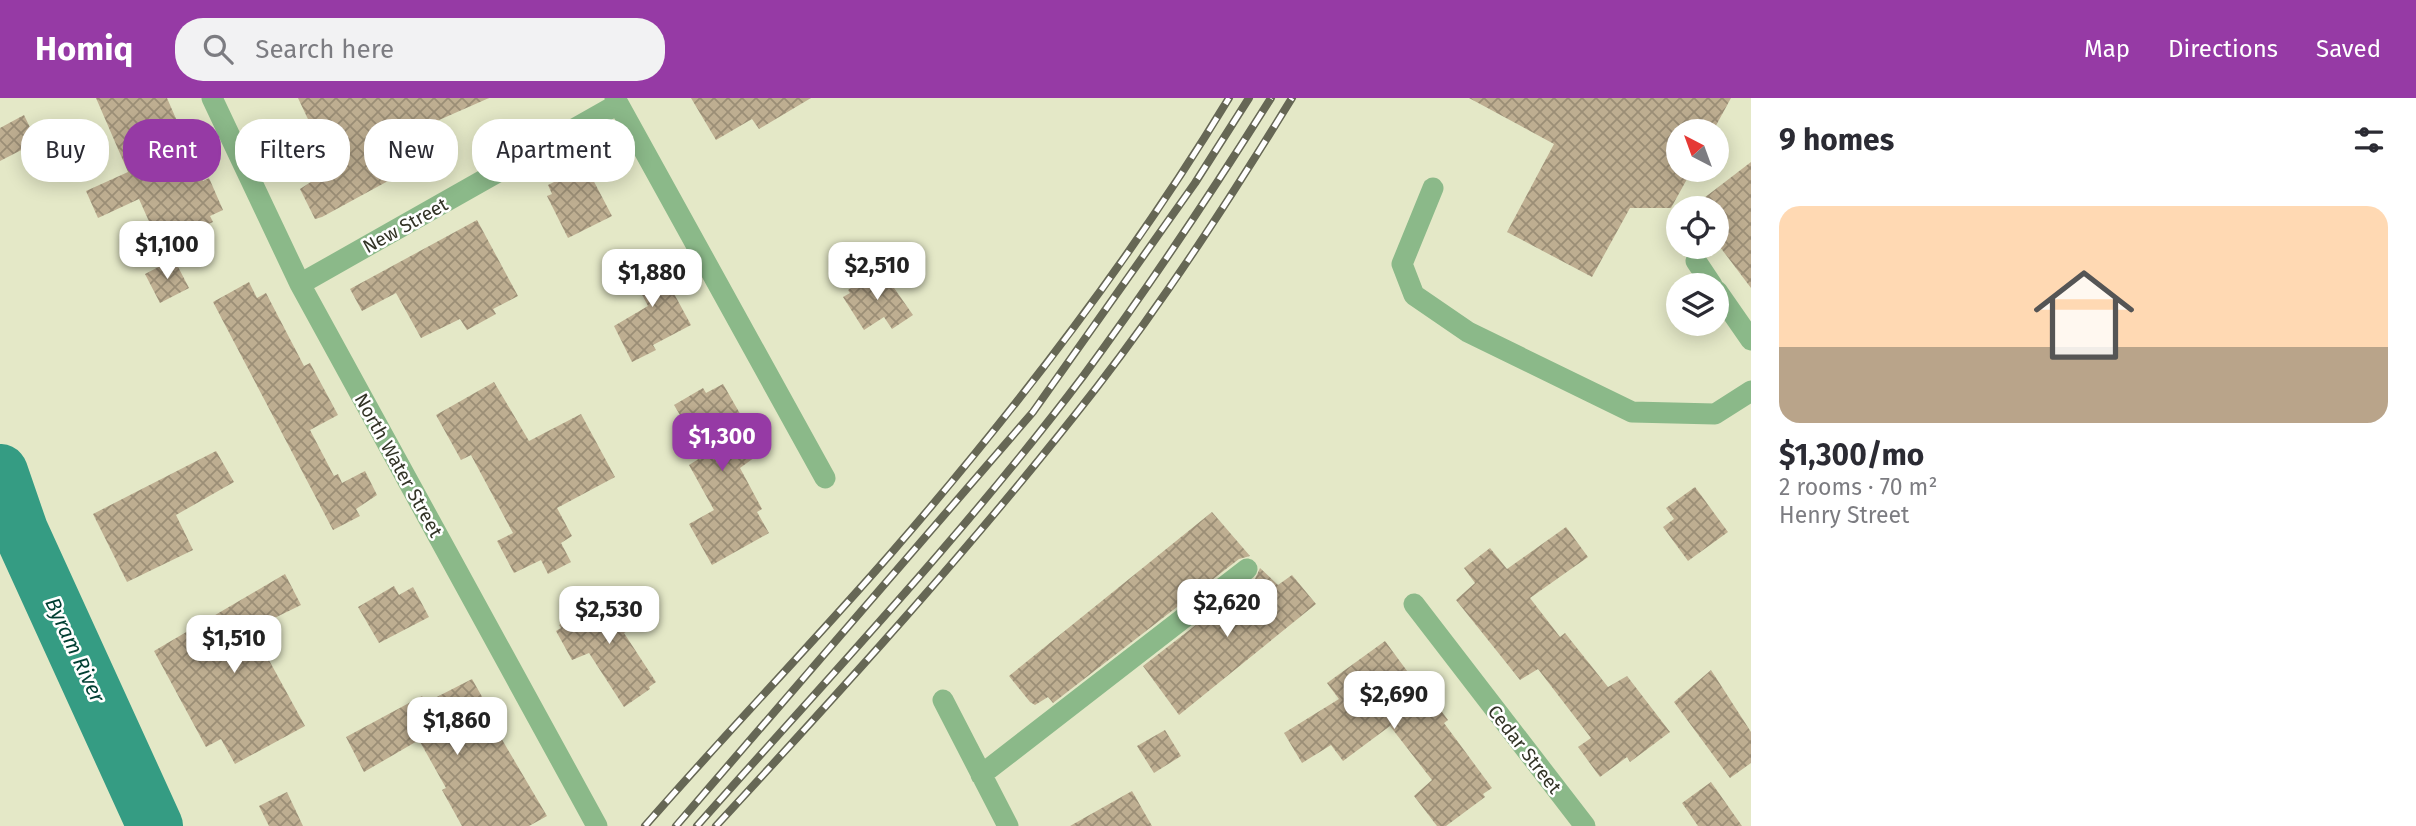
<!DOCTYPE html>
<meta charset="utf-8">
<style>
body{margin:0;font-family:"Fira Sans",sans-serif;background:#f2f2f3;color:#2b2b33;height:100vh;display:flex;flex-direction:column;font-size:26px;white-space:nowrap}
*{box-sizing:border-box;margin:0}
p{font-size:23px;color:#7c7c81}
.icon{flex:none;width:38px;height:38px;fill:none;stroke:currentColor;stroke-width:2;stroke-linecap:round;stroke-linejoin:round}
.map{position:relative;flex:1;overflow:hidden}
.panel{display:flex;flex-direction:column;background:#fff;width:665px}
.panel>*{flex:none}
.banner{position:absolute;left:21px;top:21px;width:665px;height:63px;display:flex;gap:14px}
.needle{width:46px;rotate:319deg}
.controls{position:absolute;left:1666px;top:21px;display:grid;gap:14px}
.controls a{display:grid;place-items:center;width:63px;height:63px;border-radius:50%;background:#fff;box-shadow:0 4px 18px #0003;font-size:35px}
.price{position:absolute;translate:-50% -60px;padding:0 16px;border-radius:14px;background:#fff;color:#222;font-size:23px;line-height:46px;filter:drop-shadow(0 2px 4px #0008)}
.price::after{content:'';position:absolute;left:50%;top:42px;width:21px;height:16px;margin-left:-10px;background:inherit;clip-path:polygon(0 0,100% 0,50% 100%)}
.price.selected{background:#963aa5;color:#fff}
ul{padding:0;list-style:none}
li{display:grid;align-content:center;gap:14px;height:371px;padding:0 28px}
li span{display:grid;place-items:center;height:217px;border-radius:21px;color:#555}
li>.icon{margin-inline-start:auto}
span .icon{width:126px;height:126px;fill:#fffc;stroke-width:1}
li b{font-size:30px}
h2{display:flex;justify-content:space-between;align-items:center;height:84px;padding:0 28px;font-size:30px}
.tag{padding:0 24px;border-radius:28px;background:#fff;box-shadow:0 4px 18px #0003;font-size:24px;line-height:63px}
.tag.selected{background:#963aa5;color:#fff}
header{display:flex;align-items:center;gap:42px;box-sizing:border-box;height:98px;padding:0 35px;background:#963aa5;color:#fff}
header strong{font-size:33px}
nav{display:flex;gap:38px;margin-inline-start:auto;font-size:24px}
.search{width:490px;height:63px;background:#f2f2f3;display:flex;align-items:center;gap:18px;box-sizing:border-box;padding:0 24px;border-radius:28px;color:#7c7c81;font-size:26px}
main{display:flex;flex:1;min-height:0}
.map>svg:first-child{display:block}
.lines{fill:none;stroke-linecap:round;stroke-linejoin:round}
.river{stroke:#359c83;stroke-width:56}
.building{fill:url(#building-cross-hatch)}
.minor{stroke:#8bb989;stroke-width:21}
.rail-casing{stroke:#666755;stroke-width:8}
.rail{stroke:#fff;stroke-width:5;stroke-dasharray:16;stroke-linecap:butt}
.labels{text-anchor:middle;stroke-width:5;stroke-linejoin:round;paint-order:stroke}
.street-label{font-size:19px;fill:#333427;stroke:#fff}
.water-label{font-size:21px;font-style:italic;fill:#003f32;stroke:#fff}
</style>
<header>
<strong>Homiq</strong>
<div class="search"><svg class="icon" aria-label="search" viewBox="0 0 24 24"><circle cx="10" cy="10" r="6"/><path d="M15 15l6 6"/></svg>Search here</div>
<nav><a>Map</a><a>Directions</a><a>Saved</a></nav>
</header>
<main>
<div class="map">
<svg width="1751" height="728" viewBox="0 0 1751 728">
<defs>
<pattern id="building-cross-hatch" width="8" height="8" patternUnits="userSpaceOnUse" patternTransform="scale(1.75)"><rect width="8" height="8" fill="#beae91"/><path d="M0 0l8 8M0 8l8-8" fill="none" stroke="#9b8e76"/></pattern>
</defs>
<rect width="100%" height="100%" fill="#e4e8c7"/>
<g class="lines">
<!-- river -->
<path class="river" d="M 0,374 L 20,432 L 155,728"/>
</g>
<!-- building -->
<path class="building" d="M 96,0 L 167,0 L 203,83 L 209,80 L 223,112 L 210,118 L 213,124 L 160,148 L 139,101 L 98,120 L 86,93 L 128,74 Z
M 298,0 L 489,0 L 371,52 L 388,83 L 322,119 L 315,121 L 300,91 L 317,80 L 299,45 L 315,36 Z
M 691,0 L 811,0 L 759,31 L 752,21 L 716,42 Z
M 1469,0 L 1731,0 L 1713,33 L 1678,33 L 1678,72 L 1692,72 L 1671,110 L 1630,110 L 1592,179 L 1507,134 L 1554,46 Z
M 24,17 L 37,44 L 0,63 L 0,30 Z
M 1751,64 L 1751,190 L 1717,145 L 1717,110 L 1691,110 Z
M 570,76 L 575,84 L 590,76 L 612,118 L 568,140 L 547,98 L 552,96 L 548,87 Z
M 477,122 L 518,198 L 493,211 L 496,216 L 467,232 L 460,221 L 421,240 L 396,195 L 362,213 L 350,191 Z
M 658,152 L 671,176 L 665,179 L 691,227 L 653,247 L 656,252 L 632,264 L 614,228 L 648,208 L 627,168 Z
M 174,161 L 189,190 L 160,205 L 145,176 Z
M 880,170 L 913,217 L 892,231 L 884,219 L 864,232 L 843,199 L 850,195 L 848,192 Z
M 249,184 L 257,200 L 266,195 L 304,268 L 310,265 L 338,317 L 310,332 L 334,378 L 338,376 L 342,385 L 365,373 L 377,397 L 356,411 L 360,418 L 333,432 L 213,204 Z
M 494,284 L 529,343 L 581,316 L 615,379 L 557,410 L 572,438 L 561,445 L 571,464 L 548,476 L 541,462 L 514,475 L 497,443 L 513,435 L 471,357 L 461,362 L 436,317 Z
M 723,286 L 762,354 L 740,370 L 762,411 L 757,414 L 769,435 L 712,467 L 689,426 L 714,412 L 689,367 L 700,360 L 680,324 L 683,322 L 674,307 L 703,290 L 706,295 Z
M 216,353 L 234,384 L 176,417 L 193,452 L 127,484 L 93,416 Z
M 1695,389 L 1728,434 L 1688,463 L 1663,429 L 1674,421 L 1666,410 Z
M 1212,414 L 1250,458 L 1239,461 L 1053,605 L 1048,599 L 1035,607 L 1030,604 L 1009,578 Z
M 1566,429 L 1588,459 L 1530,500 L 1560,539 L 1565,535 L 1608,589 L 1627,578 L 1670,634 L 1630,664 L 1627,659 L 1600,679 L 1578,649 L 1591,640 L 1538,571 L 1520,582 L 1456,502 L 1475,485 L 1464,470 L 1490,450 L 1507,471 Z
M 1260,470 L 1278,487 L 1292,477 L 1316,506 L 1179,617 L 1143,568 L 1255,481 Z
M 285,476 L 301,507 L 252,531 L 305,628 L 235,666 L 221,641 L 206,649 L 154,553 Z
M 394,488 L 399,497 L 413,489 L 429,519 L 379,545 L 358,509 Z
M 620,492 L 640,526 L 624,535 L 656,584 L 649,589 L 650,591 L 624,609 L 589,555 L 572,562 L 556,533 L 561,530 L 559,527 Z
M 1385,543 L 1424,596 L 1427,594 L 1448,622 L 1444,625 L 1492,690 L 1483,696 L 1485,699 L 1446,728 L 1437,728 L 1414,698 L 1432,682 L 1390,628 L 1343,663 L 1331,647 L 1302,665 L 1284,635 L 1339,601 L 1327,585 Z
M 1711,572 L 1751,634 L 1751,665 L 1730,680 L 1674,604 Z
M 472,581 L 485,604 L 481,606 L 547,718 L 529,728 L 462,728 L 442,692 L 446,690 L 419,642 L 364,674 L 346,639 L 422,598 L 425,605 Z
M 1165,632 L 1181,658 L 1154,675 L 1137,648 Z
M 1711,684 L 1742,728 L 1698,728 L 1682,705 Z
M 1132,693 L 1152,728 L 1070,728 Z
M 287,694 L 303,728 L 269,728 L 259,708 Z"/>
<g class="lines">
<!-- minor -->
<path class="minor" d="M 212,0 L 300,186 L 597,728
M 615,0 L 825,380
M 1433,90 L 1402,166 L 1414,197 L 1468,234 L 1632,314 L 1715,316 L 1751,293
M 1696,163 L 1712,187
M 300,186 L 618,6
M 1717,193 L 1751,242
M 1414,506 L 1585,728
M 943,602 L 1008,728
M 981,677 L 1247,471"/>
<defs>
<path id="rail" d="M 645,728 C 726,635 812,546 893,453 C 1016,311 1131,162 1229,0
M 676,728 L 1033,314 L 1195,85 L 1249,0
M 697,728 C 828,580 965,435 1084,277 C 1150,187 1212,94 1271,0
M 716,728 C 848,585 978,442 1097,289 C 1168,197 1231,99 1292,0"/>
</defs>
<!-- rail casing -->
<use href="#rail" class="rail-casing"/>
<!-- rail -->
<use href="#rail" class="rail"/>
</g>
<g class="labels">
<!-- street labels -->
<g class="street-label">
<text transform="translate(405 127) rotate(-29)" y="7">New Street</text>
<text transform="translate(399 367) rotate(61)" y="7">North Water Street</text>
<text transform="translate(1525 651) rotate(52)" y="7">Cedar Street</text>
</g>
<!-- water labels -->
<g class="water-label">
<text transform="translate(75 552) rotate(65)" y="7">Byram River</text>
</g>
</g>
</svg>
<div class="controls">
<a><svg class="needle" viewBox="-14 -14 28 28"><path d="M0-13l5 13h-10z" fill="#e53935"/><path d="M0 13l5-13h-10z" fill="#7c7c81"/></svg></a>
<a><svg class="icon" aria-label="locate" viewBox="0 0 24 24"><circle cx="12" cy="12" r="6"/><path d="M12 2v4M12 18v4M2 12h4M18 12h4"/></svg></a>
<a><svg class="icon" aria-label="layers" viewBox="0 0 24 24"><path d="M12 4l9 5-9 5-9-5zM3 14l9 5 9-5"/></svg></a>
</div>
<b class="price" style="left:167px;top:183px">$1,100</b>
<b class="price" style="left:877px;top:204px">$2,510</b>
<b class="price" style="left:652px;top:211px">$1,880</b>
<b class="price selected" style="left:722px;top:375px">$1,300</b>
<b class="price" style="left:1227px;top:541px">$2,620</b>
<b class="price" style="left:609px;top:548px">$2,530</b>
<b class="price" style="left:234px;top:577px">$1,510</b>
<b class="price" style="left:1394px;top:633px">$2,690</b>
<b class="price" style="left:457px;top:659px">$1,860</b>
<div class="banner">
<a class="tag">Buy</a>
<a class="tag selected">Rent</a>
<a class="tag">Filters</a>
<a class="tag">New</a>
<a class="tag">Apartment</a>
</div>
</div>
<section class="panel">
<h2>9 homes<svg class="icon" aria-label="filters" viewBox="0 0 24 24"><path d="M4 7h16M4 17h16"/><circle cx="9" cy="7" r="2"/><circle cx="15" cy="17" r="2"/></svg></h2>
<ul>
<li><span style="background:linear-gradient(#ffd9b3 65%,#b9a48a 0)"><svg class="icon" aria-label="home" viewBox="0 0 24 24"><path d="M3 11l9-7 9 7M6 9v11h12V9"/></svg></span><div><b>$1,300/mo</b><p>2 rooms · 70 m²</p><p>Henry Street</p></div></li>
</ul>
</section>
</main>
